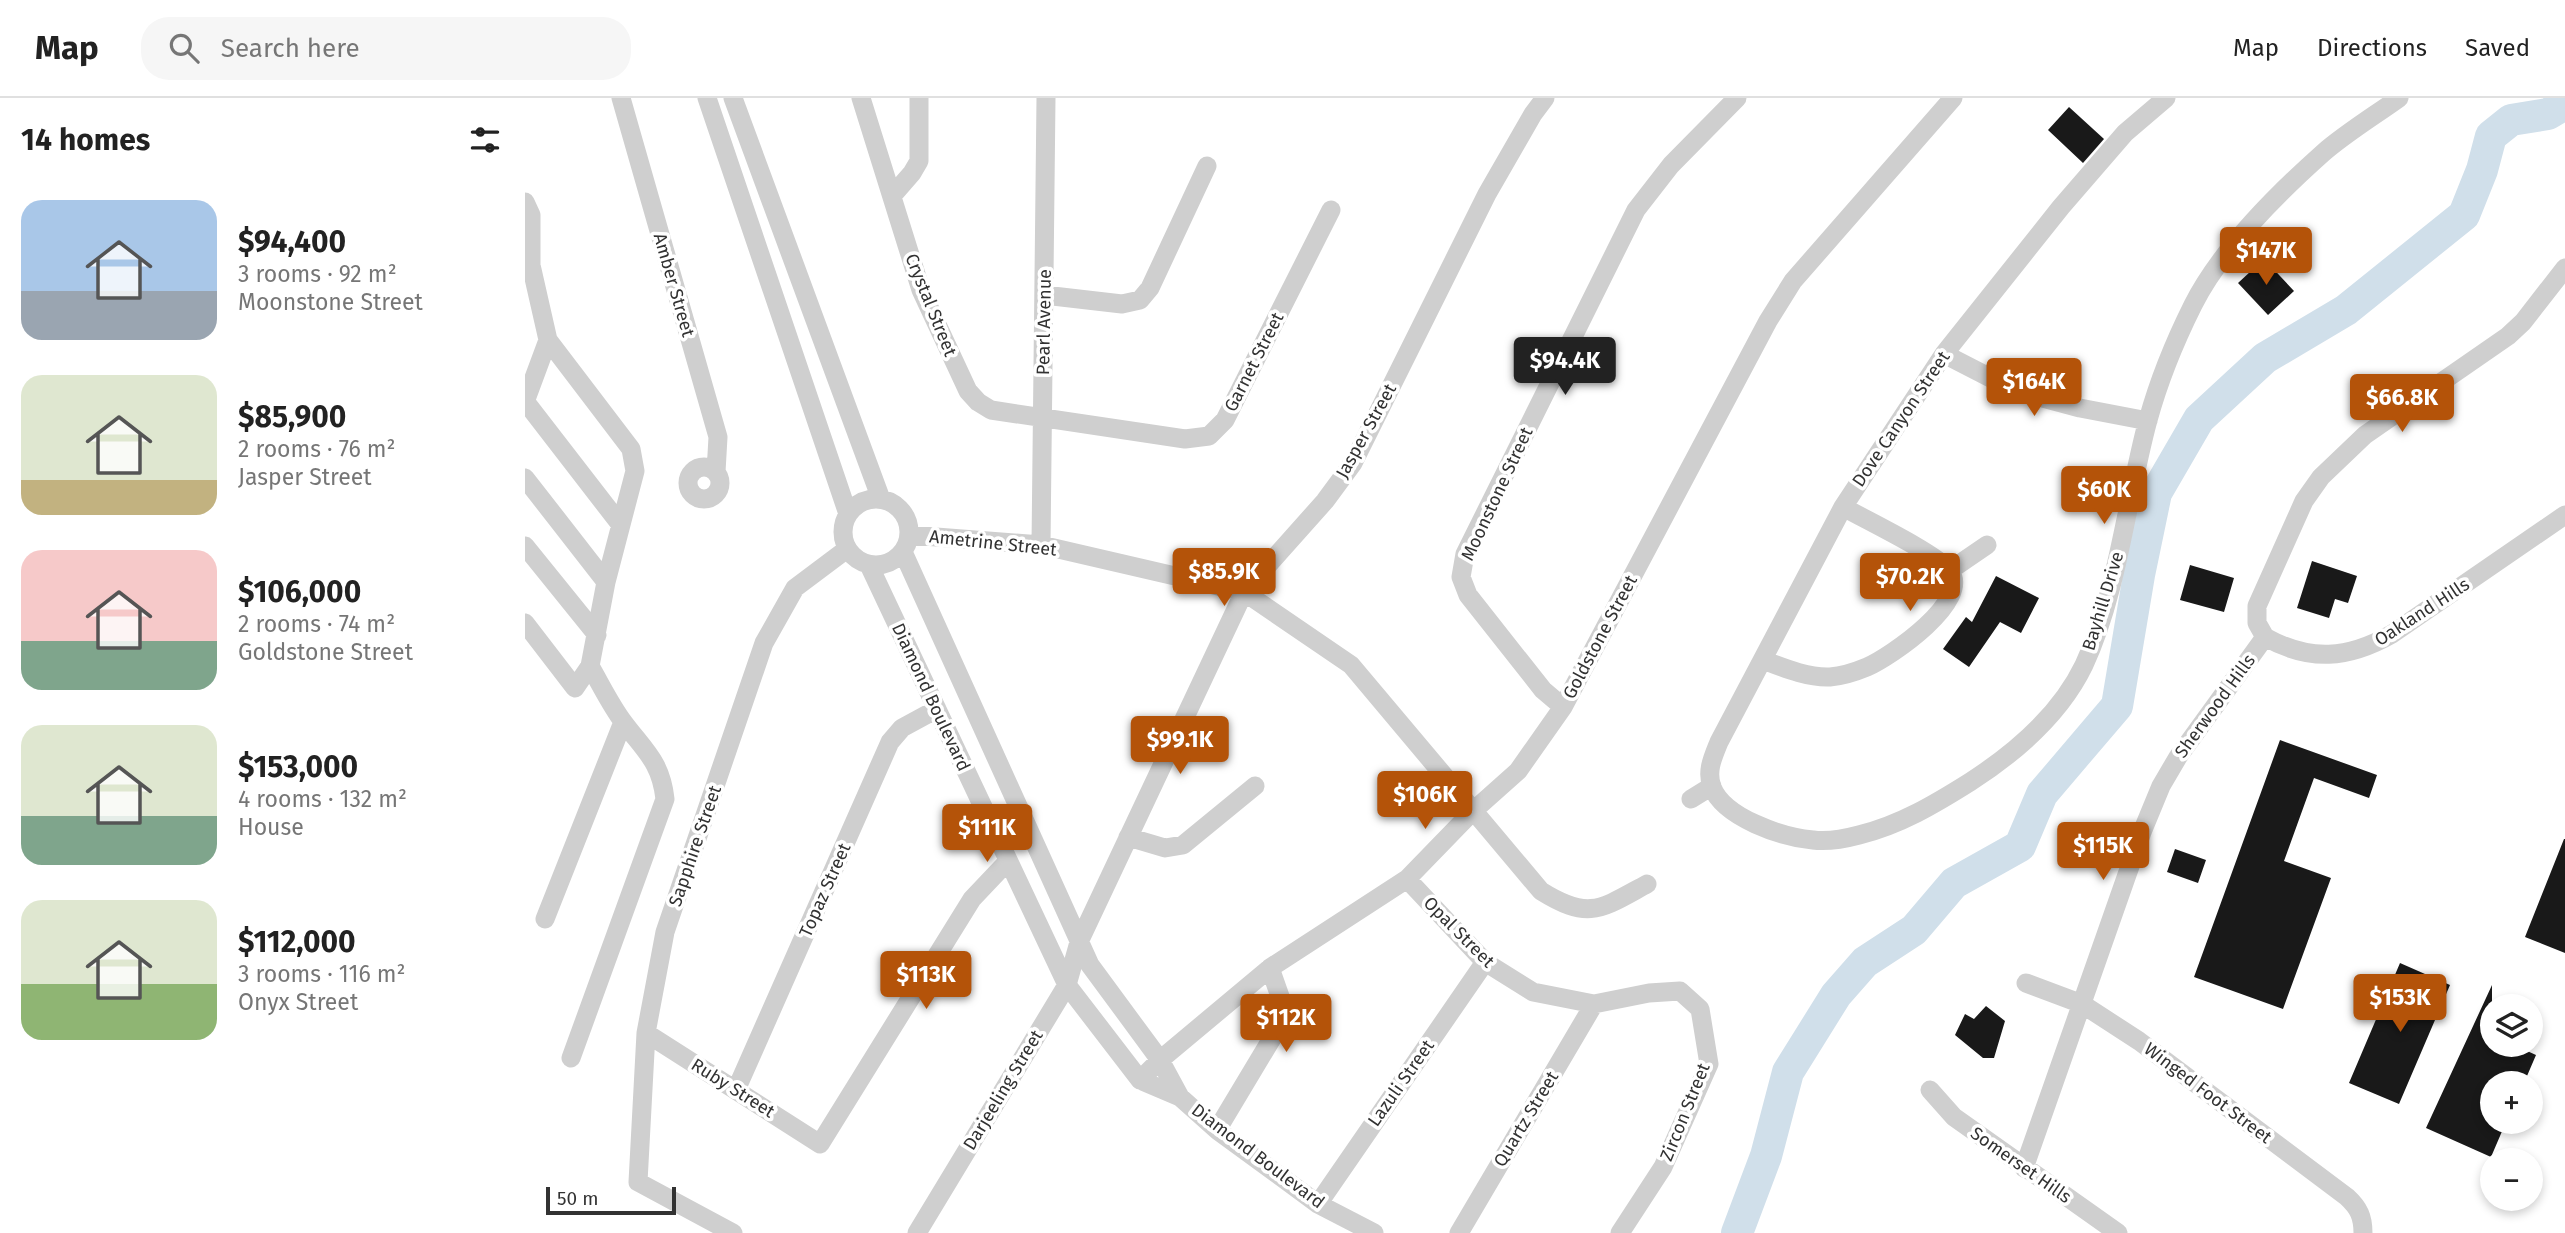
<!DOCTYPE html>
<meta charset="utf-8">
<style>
body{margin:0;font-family:"Fira Sans",sans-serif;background:#f6f6f6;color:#222;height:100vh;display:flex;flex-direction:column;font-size:26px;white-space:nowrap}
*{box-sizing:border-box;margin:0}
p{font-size:23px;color:#767676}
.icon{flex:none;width:38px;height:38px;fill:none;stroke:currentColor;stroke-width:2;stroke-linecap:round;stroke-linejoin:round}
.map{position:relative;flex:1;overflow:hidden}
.details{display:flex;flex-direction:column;background:#fff;width:525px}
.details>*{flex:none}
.buttons{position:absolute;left:1955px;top:896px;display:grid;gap:14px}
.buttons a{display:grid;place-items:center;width:63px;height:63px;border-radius:50%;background:#fff;box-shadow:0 4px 10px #0003;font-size:35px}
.scale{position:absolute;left:21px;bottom:18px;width:130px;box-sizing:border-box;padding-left:7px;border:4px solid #323232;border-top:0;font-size:19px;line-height:24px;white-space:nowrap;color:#323232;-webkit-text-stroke:5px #fff;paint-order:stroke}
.price{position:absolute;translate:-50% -60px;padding:0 16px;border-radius:7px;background:#b45309;color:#fff;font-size:23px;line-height:46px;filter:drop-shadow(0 2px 4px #0008)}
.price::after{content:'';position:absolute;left:50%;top:42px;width:21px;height:16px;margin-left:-10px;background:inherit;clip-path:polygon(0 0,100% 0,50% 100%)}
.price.active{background:#222;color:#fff}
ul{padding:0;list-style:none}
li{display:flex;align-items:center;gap:21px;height:175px;padding:0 21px}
li span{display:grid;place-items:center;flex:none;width:196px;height:140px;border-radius:21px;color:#555}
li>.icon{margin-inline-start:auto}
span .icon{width:84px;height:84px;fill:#fffc;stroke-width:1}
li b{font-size:30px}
h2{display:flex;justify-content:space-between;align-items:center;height:84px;padding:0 21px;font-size:30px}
header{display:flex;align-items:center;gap:42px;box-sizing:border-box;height:98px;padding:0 35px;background:#fff;border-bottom:2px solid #e0e0e0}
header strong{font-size:33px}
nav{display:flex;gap:38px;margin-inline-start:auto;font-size:24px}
.search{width:490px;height:63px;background:#f6f6f6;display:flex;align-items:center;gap:18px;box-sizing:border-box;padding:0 24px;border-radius:28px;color:#767676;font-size:26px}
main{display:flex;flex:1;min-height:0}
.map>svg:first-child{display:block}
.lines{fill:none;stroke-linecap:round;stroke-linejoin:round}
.river{stroke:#d0dfea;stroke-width:32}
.building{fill:#191919}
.street{stroke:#cfcfcf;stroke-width:19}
.labels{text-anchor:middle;stroke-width:7;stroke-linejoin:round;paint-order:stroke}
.street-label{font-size:18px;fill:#323232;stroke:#fff}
</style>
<header>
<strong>Map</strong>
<div class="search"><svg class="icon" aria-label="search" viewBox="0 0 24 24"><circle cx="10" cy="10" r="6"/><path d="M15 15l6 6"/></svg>Search here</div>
<nav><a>Map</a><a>Directions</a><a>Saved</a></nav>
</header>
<main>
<section class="details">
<h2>14 homes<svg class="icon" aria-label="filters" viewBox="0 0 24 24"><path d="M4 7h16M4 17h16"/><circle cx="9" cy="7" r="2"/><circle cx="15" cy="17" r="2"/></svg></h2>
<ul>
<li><span style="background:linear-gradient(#a9c7e8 65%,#9aa5b1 0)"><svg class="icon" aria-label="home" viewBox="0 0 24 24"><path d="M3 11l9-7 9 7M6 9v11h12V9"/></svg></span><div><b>$94,400</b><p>3 rooms · 92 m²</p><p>Moonstone Street</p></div></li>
<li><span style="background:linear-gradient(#dfe7d0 75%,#c2b280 0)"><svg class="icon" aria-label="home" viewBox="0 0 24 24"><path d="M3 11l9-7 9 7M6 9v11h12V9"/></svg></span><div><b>$85,900</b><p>2 rooms · 76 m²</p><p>Jasper Street</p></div></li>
<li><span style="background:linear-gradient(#f6c9c9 65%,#7fa58c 0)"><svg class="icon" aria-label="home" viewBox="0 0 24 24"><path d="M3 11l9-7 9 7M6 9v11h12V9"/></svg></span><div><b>$106,000</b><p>2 rooms · 74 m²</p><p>Goldstone Street</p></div></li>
<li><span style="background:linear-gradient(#dfe7d0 65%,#7fa58c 0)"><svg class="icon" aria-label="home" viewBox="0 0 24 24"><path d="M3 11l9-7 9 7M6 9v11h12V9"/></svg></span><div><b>$153,000</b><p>4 rooms · 132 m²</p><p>House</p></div></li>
<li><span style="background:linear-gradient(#dfe7d0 60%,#8fb573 0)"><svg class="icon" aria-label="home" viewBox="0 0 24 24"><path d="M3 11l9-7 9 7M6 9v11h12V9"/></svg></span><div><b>$112,000</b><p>3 rooms · 116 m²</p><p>Onyx Street</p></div></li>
</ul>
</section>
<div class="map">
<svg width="2040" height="1135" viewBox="0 0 2040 1135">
<rect width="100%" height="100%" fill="#fff"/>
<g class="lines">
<!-- river -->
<path class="river" d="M 1212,1135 L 1241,1058 L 1263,974 L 1311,897 L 1340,864 L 1389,832 L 1429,785 L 1495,748 L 1517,696 L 1592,608 L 1614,477 L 1631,395 L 1674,321 L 1740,260 L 1821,212 L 1939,117 L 1957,72 L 1966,38 L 1986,22 L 2023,16 L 2040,6"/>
</g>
<!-- building -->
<path class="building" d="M 1544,9 L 1579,41 L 1558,65 L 1523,32 Z
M 1739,161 L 1769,193 L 1743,217 L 1713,185 Z
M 1787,463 L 1832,478 L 1823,505 L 1810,501 L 1804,520 L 1772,510 Z
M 1665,467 L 1709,480 L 1699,514 L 1655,502 Z
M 1471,478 L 1514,500 L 1496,535 L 1475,524 L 1444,569 L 1418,551 L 1441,519 L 1447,524 Z
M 1755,642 L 1852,677 L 1844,700 L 1789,680 L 1759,763 L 1806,780 L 1758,911 L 1669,879 Z
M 2039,741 L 2040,741 L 2040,855 L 2000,839 Z
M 1650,751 L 1681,762 L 1673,785 L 1642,774 Z
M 1875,865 L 1925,887 L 1874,1006 L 1824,985 Z
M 1967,887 L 1967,947 L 1989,947 L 2011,957 L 1999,985 L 1967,985 L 1967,1024 L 1981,1024 L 1966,1059 L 1901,1030 Z
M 1461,908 L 1480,923 L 1469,960 L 1458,960 L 1430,937 L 1440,916 L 1449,921 Z"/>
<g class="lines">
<!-- street -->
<path class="street" d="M 96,0 L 193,339 L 191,374
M 182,0 L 323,416
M 208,0 L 356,401
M 336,0 L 396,192 L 443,293 L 453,304 L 466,312 L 660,341 L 684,338 L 700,322 L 806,112
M 1641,0 L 1600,35 L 1536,109 L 1419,256 L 1318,409 L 1194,644 C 1188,659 1181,673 1187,689 C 1199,720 1257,739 1288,742 C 1303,744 1319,741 1334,737 C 1375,727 1410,706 1445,684 C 1490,655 1536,615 1559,567 C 1593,494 1602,399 1623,322 C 1634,282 1650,243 1668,207 C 1696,151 1752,96 1798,55 C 1821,35 1849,18 1874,0
M 367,98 L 387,75 L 394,63 L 394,0
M 0,104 L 6,117 L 6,167 L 23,242 L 106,351 L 110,373 L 81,484 L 65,568 C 76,587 86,608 99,625 C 120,653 136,664 140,701 L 46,960
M 519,197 L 597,206 L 615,202 L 625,190 L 682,68
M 1419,256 L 1491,293 L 1555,310 L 1623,323
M 0,303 L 95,426
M 0,304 L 23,242
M163 385a16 16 0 1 1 32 0a16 16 0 1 1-32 0Z
M 0,380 L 81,484
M318 434a33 33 0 1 1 66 0a33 33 0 1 1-66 0Z
M 385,437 L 516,447 L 719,494 L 826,567 L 1016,793 C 1064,823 1076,811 1122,786
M 516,447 L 521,0
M 0,448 L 72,537
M 378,454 L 565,867 L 635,962 L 655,999
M 344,467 L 542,887 L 615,982 L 655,999 L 692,1032 L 793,1106 L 849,1135
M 1424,473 L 1462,447
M 0,525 L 50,590 L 65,568
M 1740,539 L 1732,525 L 1732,508 L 1779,403 L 1796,379 L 1840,337 L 1983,238 L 1998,224 L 2040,170
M 1740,539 C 1785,564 1823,561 1867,536 L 2040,417
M 1238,562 C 1259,570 1283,580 1305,579 C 1318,578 1330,574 1342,569 C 1365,559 1449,502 1424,472 C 1408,454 1343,423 1318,409
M 1038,609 L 1018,592 L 943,497 L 936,479 L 940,456 L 1111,112 L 1146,67 L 1212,0
M 1166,701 L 1187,688
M 603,739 L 640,750 L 658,747 L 730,688
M 882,781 L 960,864 L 1008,894 L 1069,906 L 1124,895 L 1155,893 L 1175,911 L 1184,966 L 1138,1069 L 1095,1135
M 20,821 L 98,624
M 1501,885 L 1557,906 L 1614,943 L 1822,1099 C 1834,1110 1838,1119 1838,1135
M 121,935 L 295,1046 L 447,801 L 483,763
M 615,982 L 635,962 L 745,870 L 882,781 L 947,714 L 993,673 L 1038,609 L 1243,223 L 1268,183 L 1428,0
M 211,992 L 365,644 L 377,630 L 412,611
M 1405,992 L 1429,1019 L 1593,1135
M 692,1032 L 758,922 L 758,907 L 745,870
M 1499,1070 L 1617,734 L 1636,688 L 1653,659 L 1740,539
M 793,1106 L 960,864
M 208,1135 L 113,1084 L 121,935 L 140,834 L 239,545 L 270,490 L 322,451
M 392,1135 L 542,887 L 554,844 L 719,494 L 800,403 L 828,365 L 962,96 L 1008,16 L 1020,0
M 934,1135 L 1069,906"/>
</g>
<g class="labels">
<!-- street labels -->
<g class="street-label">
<text transform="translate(149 187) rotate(74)" y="6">Amber Street</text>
<text transform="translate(406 207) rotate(68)" y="6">Crystal Street</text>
<text transform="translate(519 224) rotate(-89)" y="6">Pearl Avenue</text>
<text transform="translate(729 264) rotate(-63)" y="6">Garnet Street</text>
<text transform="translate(1376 321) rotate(-56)" y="6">Dove Canyon Street</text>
<text transform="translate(841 333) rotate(-61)" y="6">Jasper Street</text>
<text transform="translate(972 396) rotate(-65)" y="6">Moonstone Street</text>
<text transform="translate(468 445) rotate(6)" y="6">Ametrine Street</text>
<text transform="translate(1578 503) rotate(-73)" y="6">Bayhill Drive</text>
<text transform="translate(1897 514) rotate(-33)" y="6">Oakland Hills</text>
<text transform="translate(1075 539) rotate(-62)" y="6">Goldstone Street</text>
<text transform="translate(406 599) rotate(65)" y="6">Diamond Boulevard</text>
<text transform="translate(1690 608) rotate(-54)" y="6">Sherwood Hills</text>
<text transform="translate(170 748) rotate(-71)" y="6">Sapphire Street</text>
<text transform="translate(300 792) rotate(-66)" y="6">Topaz Street</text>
<text transform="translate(934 834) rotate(45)" y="6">Opal Street</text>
<text transform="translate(876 985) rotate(-55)" y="6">Lazuli Street</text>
<text transform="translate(208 990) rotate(32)" y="6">Ruby Street</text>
<text transform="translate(478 992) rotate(-59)" y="6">Darjeeling Street</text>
<text transform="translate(1683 995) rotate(37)" y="6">Winged Foot Street</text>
<text transform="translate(1160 1014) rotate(-68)" y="6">Zircon Street</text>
<text transform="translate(1001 1021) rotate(-59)" y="6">Quartz Street</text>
<text transform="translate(733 1058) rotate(37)" y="6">Diamond Boulevard</text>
<text transform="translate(1496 1067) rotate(35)" y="6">Somerset Hills</text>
</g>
</g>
</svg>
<div class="buttons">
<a><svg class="icon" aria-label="layers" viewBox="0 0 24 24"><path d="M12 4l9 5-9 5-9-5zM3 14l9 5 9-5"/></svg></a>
<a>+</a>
<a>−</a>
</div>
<div class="scale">50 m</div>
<b class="price" style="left:1741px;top:189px">$147K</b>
<b class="price active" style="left:1040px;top:299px">$94.4K</b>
<b class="price" style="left:1509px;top:320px">$164K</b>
<b class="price" style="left:1877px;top:336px">$66.8K</b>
<b class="price" style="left:1579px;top:428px">$60K</b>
<b class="price" style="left:699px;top:510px">$85.9K</b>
<b class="price" style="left:1385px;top:515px">$70.2K</b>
<b class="price" style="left:655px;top:678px">$99.1K</b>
<b class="price" style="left:900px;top:733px">$106K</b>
<b class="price" style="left:462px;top:766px">$111K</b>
<b class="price" style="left:1578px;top:784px">$115K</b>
<b class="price" style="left:401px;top:913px">$113K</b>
<b class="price" style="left:1875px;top:936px">$153K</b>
<b class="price" style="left:761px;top:956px">$112K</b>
</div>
</main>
